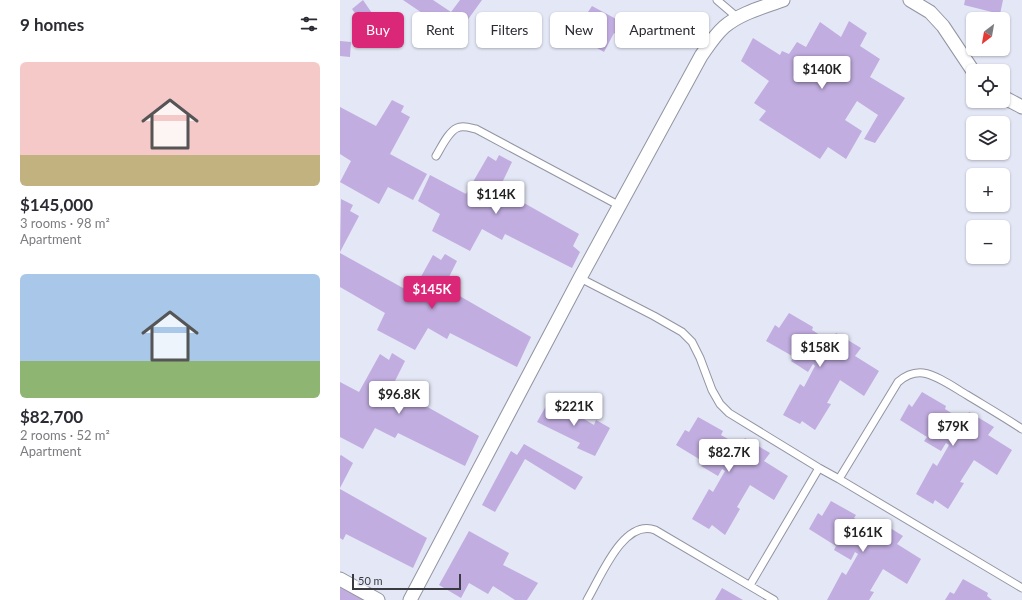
<!DOCTYPE html>
<meta charset="utf-8">
<style>
body{margin:0;font-family:Lato,sans-serif;background:#f2f2f3;color:#2b2b33;height:100vh;display:flex;flex-direction:column;font-size:15px;white-space:nowrap}
*{box-sizing:border-box;margin:0}
p{font-size:13px;color:#7c7c81}
.icon{flex:none;width:22px;height:22px;fill:none;stroke:currentColor;stroke-width:2;stroke-linecap:round;stroke-linejoin:round}
.map{position:relative;flex:1;overflow:hidden}
.sheet{display:flex;flex-direction:column;background:#fff;width:340px}
.sheet>*{flex:none}
.top-card{position:absolute;left:12px;top:12px;width:380px;height:36px;display:flex;gap:8px}
.needle{width:26px;rotate:211deg}
.buttons{position:absolute;left:626px;top:12px;display:grid;gap:8px}
.buttons a{display:grid;place-items:center;width:44px;height:44px;border-radius:6px;background:#fff;box-shadow:0 1px 3px #0004;font-size:20px}
.scale{position:absolute;left:12px;bottom:10px;width:109px;box-sizing:border-box;padding-left:4px;border:2px solid #3a3b40;border-top:0;font-size:11px;line-height:14px;white-space:nowrap;color:#3a3b40;-webkit-text-stroke:3px #e4e7f5;paint-order:stroke}
.price{position:absolute;translate:-50% -34px;padding:0 9px;border-radius:4px;background:#fff;color:#222;font-size:13px;line-height:26px;filter:drop-shadow(0 1px 2px #0008)}
.price::after{content:'';position:absolute;left:50%;top:24px;width:12px;height:9px;margin-left:-6px;background:inherit;clip-path:polygon(0 0,100% 0,50% 100%)}
.price.on{background:#db2777;color:#fff}
ul{padding:0;list-style:none}
li{display:grid;align-content:center;gap:8px;height:212px;padding:0 20px}
li span{display:grid;place-items:center;height:124px;border-radius:6px;color:#555}
li>.icon{margin-inline-start:auto}
span .icon{width:72px;height:72px;fill:#fffc;stroke-width:1}
li b{font-size:17px}
h2{display:flex;justify-content:space-between;align-items:center;height:48px;padding:0 20px;font-size:17px}
.chip{padding:0 14px;border-radius:6px;background:#fff;box-shadow:0 1px 3px #0004;font-size:14px;line-height:36px}
.chip.on{background:#db2777;color:#fff}
main{display:flex;flex:1;min-height:0}
.map>svg:first-child{display:block}
.building{fill:#c1ade0}
.lines{fill:none;stroke-linecap:round;stroke-linejoin:round}
.lane-casing{stroke:#9294a1;stroke-width:9}
.street-casing{stroke:#9294a1;stroke-width:15}
.lane{stroke:#fff;stroke-width:7}
.street{stroke:#fff;stroke-width:13}
</style>
<main>
<section class="sheet">
<h2>9 homes<svg class="icon" aria-label="filters" viewBox="0 0 24 24"><path d="M4 7h16M4 17h16"/><circle cx="9" cy="7" r="2"/><circle cx="15" cy="17" r="2"/></svg></h2>
<ul>
<li><span style="background:linear-gradient(#f6c9c9 75%,#c2b280 0)"><svg class="icon" aria-label="home" viewBox="0 0 24 24"><path d="M3 11l9-7 9 7M6 9v11h12V9"/></svg></span><div><b>$145,000</b><p>3 rooms · 98 m²</p><p>Apartment</p></div></li>
<li><span style="background:linear-gradient(#a9c7e8 70%,#8fb573 0)"><svg class="icon" aria-label="home" viewBox="0 0 24 24"><path d="M3 11l9-7 9 7M6 9v11h12V9"/></svg></span><div><b>$82,700</b><p>2 rooms · 52 m²</p><p>Apartment</p></div></li>
</ul>
</section>
<div class="map">
<svg width="682" height="600" viewBox="0 0 682 600">
<rect width="100%" height="100%" fill="#e4e7f5"/>
<!-- building -->
<path class="building" d="M 23,0 L 49,38 L 37,44 L 12,9 Z
M 63,0 L 93,0 L 111,12 L 120,0 L 142,0 L 116,36 Z
M 625,0 L 663,0 L 660,14 L 624,5 Z
M 252,6 L 291,27 L 282,39 L 274,33 L 264,52 L 240,38 L 253,19 L 246,15 Z
M 509,21 L 527,33 L 520,46 L 540,59 L 530,77 L 565,98 L 535,143 L 524,139 L 538,115 L 517,101 L 505,120 L 522,131 L 506,159 L 488,147 L 480,159 L 419,120 L 426,111 L 414,103 L 429,81 L 401,61 L 413,38 L 440,55 L 442,51 L 449,54 L 457,42 L 466,47 L 480,22 L 501,37 Z
M 0,41 L 11,42 L 10,57 L 0,56 Z
M 52,100 L 64,106 L 61,112 L 70,117 L 50,154 L 87,174 L 73,200 L 48,187 L 39,204 L 0,182 L 11,161 L 0,154 L 0,107 L 36,126 Z
M 159,155 L 172,162 L 159,189 L 239,234 L 233,246 L 240,252 L 232,268 L 165,234 L 162,240 L 142,229 L 130,251 L 92,231 L 100,214 L 78,201 L 90,175 L 126,194 L 148,156 L 156,161 Z
M 1,199 L 13,205 L 10,211 L 19,216 L 0,252 Z
M 0,253 L 72,293 L 93,255 L 101,260 L 105,254 L 117,261 L 104,287 L 191,337 L 177,367 L 110,333 L 107,339 L 88,328 L 75,350 L 37,330 L 45,313 L 0,287 Z
M 449,313 L 473,327 L 472,330 L 491,342 L 496,333 L 521,348 L 515,356 L 539,371 L 524,396 L 500,380 L 487,403 L 491,404 L 475,430 L 462,421 L 460,424 L 443,415 L 460,384 L 464,387 L 475,366 L 473,364 L 468,372 L 451,361 L 454,357 L 426,341 L 435,325 L 439,328 Z
M 52,353 L 65,361 L 52,387 L 139,436 L 125,466 L 58,433 L 55,438 L 35,428 L 23,449 L 0,437 L 0,382 L 19,392 L 40,354 L 49,360 Z
M 582,392 L 606,406 L 605,409 L 624,421 L 629,412 L 654,427 L 648,435 L 672,450 L 657,475 L 634,460 L 620,482 L 624,483 L 608,509 L 595,500 L 593,504 L 576,494 L 593,463 L 597,466 L 609,445 L 606,443 L 601,451 L 584,441 L 587,437 L 560,420 L 569,404 L 572,407 Z
M 210,399 L 254,425 L 256,420 L 270,428 L 255,456 L 237,448 L 240,443 L 197,422 Z
M 358,417 L 383,431 L 381,435 L 400,446 L 405,438 L 430,453 L 424,461 L 448,476 L 434,500 L 410,485 L 397,507 L 400,509 L 385,535 L 372,525 L 369,529 L 352,519 L 369,489 L 373,492 L 385,471 L 382,469 L 378,476 L 361,466 L 364,462 L 336,445 L 345,430 L 349,432 Z
M 184,444 L 243,477 L 235,490 L 185,459 L 155,512 L 142,505 L 171,451 L 177,455 Z
M 1,455 L 13,463 L 0,488 L 0,456 Z
M 0,489 L 87,538 L 73,568 L 6,534 L 3,540 L 0,538 Z
M 491,501 L 516,515 L 514,518 L 534,530 L 539,521 L 563,536 L 557,544 L 581,559 L 567,584 L 543,569 L 530,591 L 534,592 L 529,600 L 487,600 L 502,572 L 506,575 L 518,554 L 515,552 L 511,560 L 494,550 L 496,546 L 469,529 L 478,513 L 482,516 Z
M 129,531 L 169,553 L 163,565 L 198,583 L 187,600 L 175,600 L 153,586 L 148,594 L 129,583 L 121,598 L 99,585 Z
M 623,579 L 648,593 L 647,596 L 652,600 L 605,600 L 610,592 L 614,594 Z
M 0,587 L 25,600 L 0,600 Z
M 382,588 L 403,600 L 375,600 Z"/>
<g class="lines">
<defs>
<path id="lane" d="M 377,0 L 398,18
M 96,156 C 101,148 108,132 117,128 C 123,125 131,128 136,129 L 280,206
M 240,278 L 314,316 L 342,332 L 352,342 L 360,358 L 372,390 L 380,404 L 389,413 L 479,468 L 499,479 L 682,588
M 499,479 L 558,382 C 565,376 574,372 583,373 C 597,375 615,388 627,395 C 645,406 664,417 682,429
M 410,585 L 479,468
M 247,600 C 260,579 283,518 315,530 L 434,600"/>
<path id="street" d="M 570,0 L 590,12 L 603,26 L 633,71
M 663,97 L 682,107
M 0,579 L 38,600
M 70,600 L 240,278 L 361,56 C 368,46 375,35 384,27 C 400,13 424,7 443,0"/>
</defs>
<!-- lane casing -->
<use href="#lane" class="lane-casing"/>
<!-- street casing -->
<use href="#street" class="street-casing"/>
<!-- lane -->
<use href="#lane" class="lane"/>
<!-- street -->
<use href="#street" class="street"/>
</g>
</svg>
<div class="buttons">
<a><svg class="needle" viewBox="-14 -14 28 28"><path d="M0-13l5 13h-10z" fill="#e53935"/><path d="M0 13l5-13h-10z" fill="#7c7c81"/></svg></a>
<a><svg class="icon" aria-label="locate" viewBox="0 0 24 24"><circle cx="12" cy="12" r="6"/><path d="M12 2v4M12 18v4M2 12h4M18 12h4"/></svg></a>
<a><svg class="icon" aria-label="layers" viewBox="0 0 24 24"><path d="M12 4l9 5-9 5-9-5zM3 14l9 5 9-5"/></svg></a>
<a>+</a>
<a>−</a>
</div>
<div class="scale">50 m</div>
<b class="price" style="left:482px;top:90px">$140K</b>
<b class="price" style="left:156px;top:215px">$114K</b>
<b class="price on" style="left:92px;top:310px">$145K</b>
<b class="price" style="left:480px;top:368px">$158K</b>
<b class="price" style="left:59px;top:415px">$96.8K</b>
<b class="price" style="left:234px;top:427px">$221K</b>
<b class="price" style="left:613px;top:447px">$79K</b>
<b class="price" style="left:389px;top:473px">$82.7K</b>
<b class="price" style="left:523px;top:553px">$161K</b>
<div class="top-card">
<a class="chip on">Buy</a>
<a class="chip">Rent</a>
<a class="chip">Filters</a>
<a class="chip">New</a>
<a class="chip">Apartment</a>
</div>
</div>
</main>
